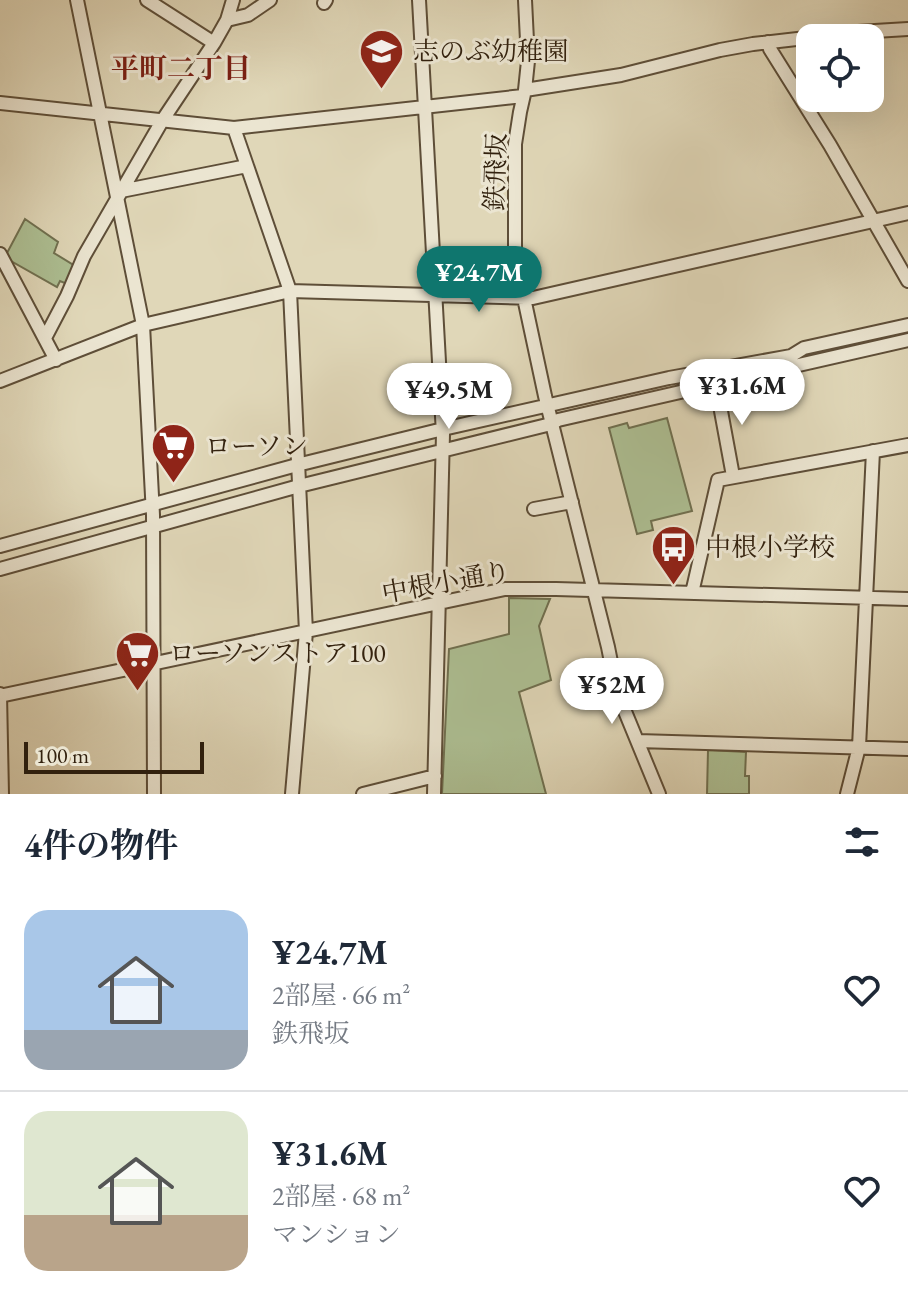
<!DOCTYPE html>
<html lang="ja">
<meta charset="utf-8">
<style>
body{margin:0;font-family:"EB Garamond","Noto Serif JP",serif;background:#f2f2f3;color:#1f2937;height:100vh;display:flex;flex-direction:column;font-size:30px;white-space:nowrap}
*{box-sizing:border-box;margin:0}
p{font-size:26px;color:#747a83}
.icon{flex:none;width:44px;height:44px;fill:none;stroke:currentColor;stroke-width:2;stroke-linecap:round;stroke-linejoin:round}
.map{position:relative;height:794px;overflow:hidden}
.panel{display:flex;flex-direction:column;background:#fff;flex:1}
.panel>*{flex:none}
.buttons{position:absolute;left:796px;top:24px;display:grid;gap:16px}
.buttons a{display:grid;place-items:center;width:88px;height:88px;border-radius:16px;background:#fff;box-shadow:0 8px 32px #0002;font-size:40px}
.scale{position:absolute;left:24px;bottom:20px;width:180px;box-sizing:border-box;padding-left:8px;border:4px solid #32210e;border-top:0;font-size:22px;line-height:28px;white-space:nowrap;color:#32210e;-webkit-text-stroke:6px #ebe5d1;paint-order:stroke}
.price{position:absolute;translate:-50% -68px;padding:0 18px;border-radius:28px;background:#fff;color:#222;font-size:26px;line-height:52px;filter:drop-shadow(0 2px 4px #0008)}
.price::after{content:'';position:absolute;left:50%;top:48px;width:24px;height:18px;margin-left:-12px;background:inherit;clip-path:polygon(0 0,100% 0,50% 100%)}
.price.current{background:#0f766e;color:#fff}
ul{padding:0;list-style:none}
li{display:flex;align-items:center;gap:24px;height:200px;padding:0 24px}
li+li{border-top:2px solid #e0e1e3}
li span{display:grid;place-items:center;flex:none;width:224px;height:160px;border-radius:24px;color:#555}
li>.icon{margin-inline-start:auto}
span .icon{width:96px;height:96px;fill:#fffc;stroke-width:1}
li b{font-size:34px}
h2{display:flex;justify-content:space-between;align-items:center;height:96px;padding:0 24px;font-size:34px}
.map>svg:first-child{display:block}
.green{fill:#adbf93;stroke:#707050;stroke-width:2}
.lines{fill:none;stroke-linecap:round;stroke-linejoin:round}
.minor-casing{stroke:#5e4e38;stroke-width:16}
.minor{stroke:#ebe5d1;stroke-width:12}
.labels{text-anchor:middle;stroke-width:6;stroke-linejoin:round;paint-order:stroke}
.poi-label{font-size:26px;fill:#32210e;stroke:#ebe5d1;text-anchor:start}
.street-label{font-size:26px;fill:#32210e;stroke:#ebe5d1}
.neighbourhood-label{font-size:28px;font-weight:bold;fill:#7a1f14;stroke:#ebe5d1}
</style>
<div class="map">
<svg width="908" height="794" viewBox="0 0 908 794">
<rect width="100%" height="100%" fill="#e0d7b8"/>
<filter id="stains"><feTurbulence type="fractalNoise" baseFrequency=".0025" numOctaves="4"/><feColorMatrix values="0 0 0 0 .2 0 0 0 0 .09 0 0 0 0 .02 0 0 0 .5 -.17"/></filter>
<radialGradient id="worn" r=".72"><stop offset=".6" stop-color="#630" stop-opacity="0"/><stop offset="1" stop-color="#630" stop-opacity=".3"/></radialGradient>
<!-- green -->
<path class="green" d="M 25,219 L 58,242 L 54,253 L 75,266 L 67,284 L 60,281 L 57,287 L 11,261 L 7,253 Z
M 667,418 L 692,511 L 651,521 L 653,530 L 637,534 L 609,428 L 627,423 L 629,428 Z
M 509,598 L 550,599 L 539,626 L 551,680 L 519,692 L 546,794 L 442,794 L 449,649 L 509,634 Z
M 708,750 L 746,752 L 745,776 L 749,776 L 749,794 L 707,794 Z"/>
<g class="lines">
<defs>
<path id="minor" d="M 77,0 L 143,325 L 153,515 L 154,794
M 147,0 L 214,43
M 419,0 L 443,434 L 434,794
M 525,0 L 528,61 L 525,90 L 520,112 L 515,144 L 515,256 L 545,396 L 608,647 L 617,692 L 659,794
M 324,3 L 326,0
M 227,20 L 248,15 L 270,0
M 768,42 L 770,49 L 830,145 L 908,281
M 525,90 L 621,75 L 720,50 L 753,44 L 858,32 L 908,29
M 0,103 L 234,128 L 523,96
M 234,128 L 290,291 L 306,632 L 292,794
M 121,191 L 247,166
M 0,254 L 56,360
M 45,338 L 67,296 L 84,256 L 162,121 L 214,43 L 227,20 L 233,0
M 0,381 L 143,325 L 290,291 L 533,298 L 908,213
M 716,384 L 733,476
M 534,509 L 572,502
M 0,546 L 297,465 L 443,429 L 669,378 L 791,356 L 804,348 L 908,325
M 0,569 L 299,486 L 551,424 L 558,420 L 908,340
M 692,593 L 718,480 L 908,445
M 0,694 L 2,794
M 0,696 L 505,589 L 556,589 L 908,599
M 638,741 L 908,749
M 363,794 L 435,776
M 847,794 L 859,747 L 873,451"/>
</defs>
<!-- minor casing -->
<use href="#minor" class="minor-casing"/>
<!-- minor -->
<use href="#minor" class="minor"/>
</g>
<!-- icons -->
<defs>
<symbol id="school-pin" viewBox="-11 -11 22 30"><path d="M0 17L-7.5 6A9.5 9.5 0 1 1 7.5 6Z" fill="#8f2418" stroke="#ebe5d1"/><path d="M0-5L7-2L0 1L-7-2ZM-4 1L0 2.5L4 1V4Q0 6-4 4Z" fill="#fff"/></symbol>
<symbol id="supermarket-pin" viewBox="-11 -11 22 30"><path d="M0 17L-7.5 6A9.5 9.5 0 1 1 7.5 6Z" fill="#8f2418" stroke="#ebe5d1"/><path d="M-6-5.5h2.5l.6 2H6L4.5 2H-2.5L-4.4-4H-6ZM-1.5 3.2a1.3 1.3 0 1 0 .1 0ZM3 3.2a1.3 1.3 0 1 0 .1 0Z" fill="#fff"/></symbol>
<symbol id="bus-pin" viewBox="-11 -11 22 30"><path d="M0 17L-7.5 6A9.5 9.5 0 1 1 7.5 6Z" fill="#8f2418" stroke="#ebe5d1"/><path d="M-5-6H5V4H4V6H2V4H-2V6H-4V4H-5ZM-3.5-4V0h7V-4ZM-3.5 1.2v1.5H-2V1.2ZM2 1.2v1.5H3.5V1.2Z" fill="#fff"/></symbol>
</defs>
<g fill-rule="evenodd">
<use href="#school-pin" x="356" y="26" width="51" height="69"/>
<use href="#supermarket-pin" x="148" y="420" width="51" height="69"/>
<use href="#bus-pin" x="648" y="522" width="51" height="69"/>
<use href="#supermarket-pin" x="112" y="628" width="51" height="69"/>
</g>
<g class="labels">
<!-- poi labels -->
<g class="poi-label">
<text x="413" y="60">志のぶ幼稚園</text>
<text x="205" y="455">ローソン</text>
<text x="705" y="556">中根小学校</text>
<text x="169" y="662">ローソンストア100</text>
</g>
<!-- street labels -->
<g class="street-label">
<text transform="translate(495 172) rotate(-88)" y="9">鉄飛坂</text>
<text transform="translate(446 582) rotate(-10)" y="9">中根小通り</text>
</g>
<!-- neighbourhood labels -->
<g class="neighbourhood-label">
<text x="181" y="78">平町二丁目</text>
</g>
</g>
<rect width="100%" height="100%" filter="url(#stains)"/>
<rect width="100%" height="100%" fill="url(#worn)"/>
</svg>
<div class="buttons">
<a><svg class="icon" aria-label="locate" viewBox="0 0 24 24"><circle cx="12" cy="12" r="6"/><path d="M12 2v4M12 18v4M2 12h4M18 12h4"/></svg></a>
</div>
<div class="scale">100 m</div>
<b class="price current" style="left:479px;top:314px">¥24.7M</b>
<b class="price" style="left:742px;top:427px">¥31.6M</b>
<b class="price" style="left:449px;top:431px">¥49.5M</b>
<b class="price" style="left:612px;top:726px">¥52M</b>
</div>
<section class="panel">
<h2>4件の物件<svg class="icon" aria-label="filters" viewBox="0 0 24 24"><path d="M4 7h16M4 17h16"/><circle cx="9" cy="7" r="2"/><circle cx="15" cy="17" r="2"/></svg></h2>
<ul>
<li><span style="background:linear-gradient(#a9c7e8 75%,#9aa5b1 0)"><svg class="icon" aria-label="home" viewBox="0 0 24 24"><path d="M3 11l9-7 9 7M6 9v11h12V9"/></svg></span><div><b>¥24.7M</b><p>2部屋 · 66 m²</p><p>鉄飛坂</p></div><svg class="icon" aria-label="heart" viewBox="0 0 24 24"><path d="M12 20l-8-8c-3-5 5-10 8-4 3-6 11-1 8 4z"/></svg></li>
<li><span style="background:linear-gradient(#dfe7d0 65%,#b9a48a 0)"><svg class="icon" aria-label="home" viewBox="0 0 24 24"><path d="M3 11l9-7 9 7M6 9v11h12V9"/></svg></span><div><b>¥31.6M</b><p>2部屋 · 68 m²</p><p>マンション</p></div><svg class="icon" aria-label="heart" viewBox="0 0 24 24"><path d="M12 20l-8-8c-3-5 5-10 8-4 3-6 11-1 8 4z"/></svg></li>
</ul>
</section>
